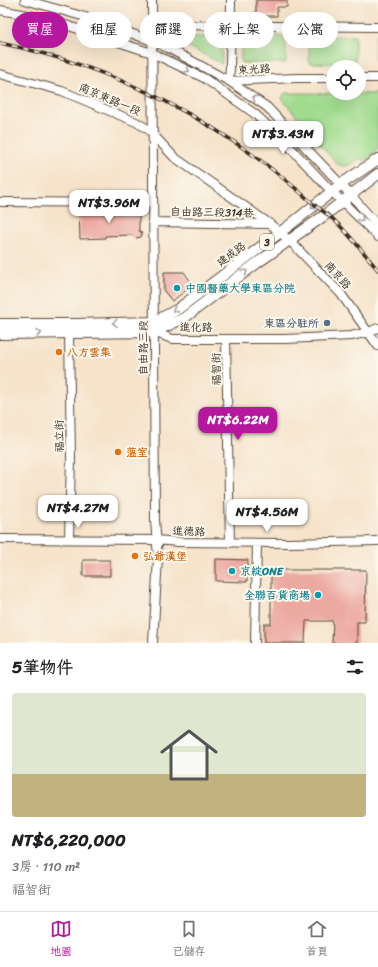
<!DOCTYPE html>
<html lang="zh-TW">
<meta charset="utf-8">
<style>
body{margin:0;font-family:Sriracha,"LXGW WenKai TC",sans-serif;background:#f6f6f6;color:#202124;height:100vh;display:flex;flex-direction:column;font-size:15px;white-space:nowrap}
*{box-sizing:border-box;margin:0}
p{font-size:13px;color:#757577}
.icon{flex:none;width:22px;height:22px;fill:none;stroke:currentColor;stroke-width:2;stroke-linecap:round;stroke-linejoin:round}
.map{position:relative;height:643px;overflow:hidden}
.side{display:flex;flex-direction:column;background:#fff;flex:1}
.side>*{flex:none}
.guide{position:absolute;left:12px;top:12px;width:354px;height:36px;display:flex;gap:8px}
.controls{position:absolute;left:326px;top:60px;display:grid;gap:8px}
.controls a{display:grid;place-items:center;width:40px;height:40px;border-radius:50%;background:#fff;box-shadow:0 4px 16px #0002;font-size:20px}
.price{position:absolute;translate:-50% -34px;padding:0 9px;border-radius:8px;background:#fff;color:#222;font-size:13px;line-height:26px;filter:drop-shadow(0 1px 2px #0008)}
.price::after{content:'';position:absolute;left:50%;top:24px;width:12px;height:9px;margin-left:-6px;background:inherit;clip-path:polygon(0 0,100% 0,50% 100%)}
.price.on{background:#b5179e;color:#fff}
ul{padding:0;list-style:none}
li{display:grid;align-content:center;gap:8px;height:212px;padding:0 12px}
li span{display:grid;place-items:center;height:124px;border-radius:4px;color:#555}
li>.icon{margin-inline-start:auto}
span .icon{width:72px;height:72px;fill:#fffc;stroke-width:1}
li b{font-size:17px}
h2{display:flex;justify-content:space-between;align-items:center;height:48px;padding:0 12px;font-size:17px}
.pill{padding:0 14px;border-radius:18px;background:#fff;box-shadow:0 4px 16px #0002;font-size:14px;line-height:36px}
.pill.on{background:#b5179e;color:#fff}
.dock{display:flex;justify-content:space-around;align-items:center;height:56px;border-top:1px solid #e0e0e0;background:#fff;font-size:11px;color:#757577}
.dock a{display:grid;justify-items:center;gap:2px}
.dock .on{color:#b5179e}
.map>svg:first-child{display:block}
.green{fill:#a0db8e;stroke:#6e8256}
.building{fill:#eca9a1}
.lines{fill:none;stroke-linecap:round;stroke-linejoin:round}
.minor-casing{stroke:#574638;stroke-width:10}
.major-casing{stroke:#574638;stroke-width:12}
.minor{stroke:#fff;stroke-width:8}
.major{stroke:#fff;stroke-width:10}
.rail-casing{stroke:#3b2a1e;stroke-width:3.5}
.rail{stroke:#fbf7ec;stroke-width:2;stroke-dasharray:6;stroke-linecap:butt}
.oneway{stroke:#a79f9a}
.culture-dot{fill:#0f9aa8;stroke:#fbf7ec;stroke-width:1.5}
.service-dot{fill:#5c6f8a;stroke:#fbf7ec;stroke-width:1.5}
.food-dot{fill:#e8710a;stroke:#fbf7ec;stroke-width:1.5}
.labels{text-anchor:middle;stroke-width:4;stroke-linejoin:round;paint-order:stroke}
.shield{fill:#fbf7ec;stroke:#75685c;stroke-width:1}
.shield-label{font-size:10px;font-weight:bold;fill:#3b2a1e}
.street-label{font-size:11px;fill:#3b2a1e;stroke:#fbf7ec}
.culture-label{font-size:11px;font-weight:bold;fill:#0d838f;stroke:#fbf7ec;text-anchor:start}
.service-label{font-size:11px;font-weight:bold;fill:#4e5e75;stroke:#fbf7ec;text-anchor:end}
.food-label{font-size:11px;font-weight:bold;fill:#c56008;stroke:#fbf7ec;text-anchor:start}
</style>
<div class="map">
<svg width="378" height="643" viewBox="0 0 378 643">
<rect width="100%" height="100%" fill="#fbf7ec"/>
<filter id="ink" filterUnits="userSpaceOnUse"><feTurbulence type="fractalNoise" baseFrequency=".025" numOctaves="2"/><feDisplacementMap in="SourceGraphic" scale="8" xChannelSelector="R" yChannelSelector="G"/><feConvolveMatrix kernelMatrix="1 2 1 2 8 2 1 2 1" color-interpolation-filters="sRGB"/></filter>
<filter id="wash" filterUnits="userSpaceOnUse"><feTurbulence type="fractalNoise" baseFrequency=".012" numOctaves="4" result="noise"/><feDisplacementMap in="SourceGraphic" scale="16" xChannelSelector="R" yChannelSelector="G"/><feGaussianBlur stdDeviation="0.9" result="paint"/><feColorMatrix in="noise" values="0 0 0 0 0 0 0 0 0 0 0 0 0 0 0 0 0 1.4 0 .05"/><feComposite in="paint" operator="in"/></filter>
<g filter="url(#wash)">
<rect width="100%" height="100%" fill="#f6e3ca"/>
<!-- green -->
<path class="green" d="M 168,36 L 222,37 L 222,64 Z
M 286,36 L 286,63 L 241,63 L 241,37 Z
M 355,36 L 355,64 L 309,63 L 309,37 Z
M 375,36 L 378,36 L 378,63 L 375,63 Z
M 285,93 L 378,94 L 378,150 L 364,161 L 360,158 C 351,164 349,169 337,164 L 283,100 L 282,98 Z"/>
<g id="blocks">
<!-- building -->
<path class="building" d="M 256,0 L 287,0 L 287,7 L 277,7 L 277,16 L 256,16 Z
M 137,208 L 141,210 L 142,212 L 139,216 L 139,231 L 141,232 L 142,235 L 141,237 L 136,238 L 132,235 L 105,236 L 105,238 L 80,239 L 79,210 L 105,209 L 105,212 L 133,211 Z
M 164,272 L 184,272 L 193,285 L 172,301 L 164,291 Z
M 216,559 L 248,560 L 247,582 L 216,581 Z
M 83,560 L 110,560 L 110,576 L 83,576 Z
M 271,570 L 366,570 L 365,622 L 357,622 L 357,643 L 332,643 L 333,621 L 306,621 L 305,643 L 264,643 L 264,624 L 271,624 Z"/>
</g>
</g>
<g filter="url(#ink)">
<use href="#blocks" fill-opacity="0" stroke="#574638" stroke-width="1"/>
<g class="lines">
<defs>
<path id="minor" d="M 25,0 L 89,18 L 152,41 L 168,48 L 229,81 L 267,107 L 351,195 L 378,226
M 152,0 L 155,520 L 158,558 L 153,643
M 0,10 L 44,18 L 152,53 L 204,78 L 255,114 L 286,143 L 332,192 L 343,202 L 378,237
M 152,41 L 163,25 L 378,27
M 0,74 L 62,91 L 136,122 L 148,129 L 174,157 L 270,224 L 290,241 L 341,294 L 378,346
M 359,78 L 378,78
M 229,81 L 297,78 L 333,78
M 229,81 L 230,67 L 231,0
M 0,202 L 153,203
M 153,222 L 270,224
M 154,332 L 172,339 L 285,339 L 351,336 L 369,332 L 378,328
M 226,340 L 230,543
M 0,539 L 156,540 L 179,542 L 288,543 L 378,541
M 69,539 L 71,458 L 69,333
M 255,643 L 257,543"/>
<path id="major" d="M 0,324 L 76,324 L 154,322 L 178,309 L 290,225 L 340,185 L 378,159
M 0,334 L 154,332 L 184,318 L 257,263 L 325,215 L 378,174"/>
</defs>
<!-- minor casing -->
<use href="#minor" class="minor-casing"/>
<!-- major casing -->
<use href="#major" class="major-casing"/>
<!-- minor -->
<use href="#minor" class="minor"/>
<!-- major -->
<use href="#major" class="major"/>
<defs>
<path id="rail" d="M 0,43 C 116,67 222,122 310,201 C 318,208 326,213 334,220 C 350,235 364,253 378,270"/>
</defs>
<!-- rail casing -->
<use href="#rail" class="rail-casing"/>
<!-- rail -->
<use href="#rail" class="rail"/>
</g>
<!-- one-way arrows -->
<defs><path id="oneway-chevron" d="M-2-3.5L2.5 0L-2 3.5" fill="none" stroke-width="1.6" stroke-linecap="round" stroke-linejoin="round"/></defs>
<g class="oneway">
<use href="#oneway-chevron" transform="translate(187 70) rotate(26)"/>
<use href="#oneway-chevron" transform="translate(255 98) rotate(-146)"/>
<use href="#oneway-chevron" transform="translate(313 207) rotate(141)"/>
<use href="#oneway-chevron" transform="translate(361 219) rotate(46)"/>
<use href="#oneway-chevron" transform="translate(245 272) rotate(-37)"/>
<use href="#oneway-chevron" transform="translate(175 310) rotate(148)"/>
<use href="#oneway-chevron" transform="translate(115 323) rotate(178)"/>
<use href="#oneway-chevron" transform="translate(39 333) rotate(-1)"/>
</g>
</g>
<!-- markers -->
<g class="culture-dot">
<circle cx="177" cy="288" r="4"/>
<circle cx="232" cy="571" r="4"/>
<circle cx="318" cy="595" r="4"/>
</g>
<circle class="service-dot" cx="327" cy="323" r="4"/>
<g class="food-dot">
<circle cx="59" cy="352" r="4"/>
<circle cx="118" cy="452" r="4"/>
<circle cx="135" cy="556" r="4"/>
</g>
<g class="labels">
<!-- shield labels -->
<rect class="shield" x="260" y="234" width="14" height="16" rx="3"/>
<g class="shield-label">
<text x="267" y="246">3</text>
</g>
<!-- street labels -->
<g class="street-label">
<text transform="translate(254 69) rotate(-3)" y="4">東光路</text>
<text transform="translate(110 99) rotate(23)" y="4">南京東路一段</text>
<text transform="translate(212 212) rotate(1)" y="4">自由路三段314巷</text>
<text transform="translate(231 254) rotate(-37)" y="4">建成路</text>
<text transform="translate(338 275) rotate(48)" y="4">南京路</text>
<text transform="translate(196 327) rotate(1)" y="4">進化路</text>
<text transform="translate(143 348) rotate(-90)" y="4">自由路三段</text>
<text transform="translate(216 369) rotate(-91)" y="4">福智街</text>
<text transform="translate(59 436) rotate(-91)" y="4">福立街</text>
<text transform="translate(189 531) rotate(2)" y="4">進德路</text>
</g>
<!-- culture labels -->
<g class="culture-label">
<text x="185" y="292">中國醫藥大學東區分院</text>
<text x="240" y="575">京綻ONE</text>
<text x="310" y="599" text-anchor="end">全聯百貨商場</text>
</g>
<!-- service labels -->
<g class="service-label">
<text x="319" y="327">東區分駐所</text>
</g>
<!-- food labels -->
<g class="food-label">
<text x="67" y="356">八方雲集</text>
<text x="126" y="456">薀室</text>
<text x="143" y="560">弘爺漢堡</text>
</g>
</g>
</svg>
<div class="controls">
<a><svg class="icon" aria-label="locate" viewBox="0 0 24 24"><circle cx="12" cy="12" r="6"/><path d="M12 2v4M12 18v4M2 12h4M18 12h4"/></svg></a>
</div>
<b class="price" style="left:283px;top:155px">NT$3.43M</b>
<b class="price" style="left:109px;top:224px">NT$3.96M</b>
<b class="price on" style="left:238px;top:441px">NT$6.22M</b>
<b class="price" style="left:78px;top:529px">NT$4.27M</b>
<b class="price" style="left:267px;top:533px">NT$4.56M</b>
<div class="guide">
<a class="pill on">買屋</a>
<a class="pill">租屋</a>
<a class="pill">篩選</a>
<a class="pill">新上架</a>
<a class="pill">公寓</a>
</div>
</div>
<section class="side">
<h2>5筆物件<svg class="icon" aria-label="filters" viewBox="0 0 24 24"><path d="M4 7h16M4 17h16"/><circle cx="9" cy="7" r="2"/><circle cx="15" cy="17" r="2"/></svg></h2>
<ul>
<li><span style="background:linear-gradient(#dfe7d0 65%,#c2b280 0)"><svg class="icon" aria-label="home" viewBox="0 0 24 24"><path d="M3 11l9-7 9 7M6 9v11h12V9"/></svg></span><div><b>NT$6,220,000</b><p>3房 · 110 m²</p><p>福智街</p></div></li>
</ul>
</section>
<nav class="dock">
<a class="on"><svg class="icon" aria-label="map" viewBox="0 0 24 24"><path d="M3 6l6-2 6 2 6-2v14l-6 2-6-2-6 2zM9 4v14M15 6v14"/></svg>地圖</a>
<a><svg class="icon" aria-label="saved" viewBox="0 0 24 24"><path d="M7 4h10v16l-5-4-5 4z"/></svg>已儲存</a>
<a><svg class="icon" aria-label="home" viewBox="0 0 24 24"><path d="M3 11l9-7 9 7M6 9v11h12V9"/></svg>首頁</a>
</nav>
